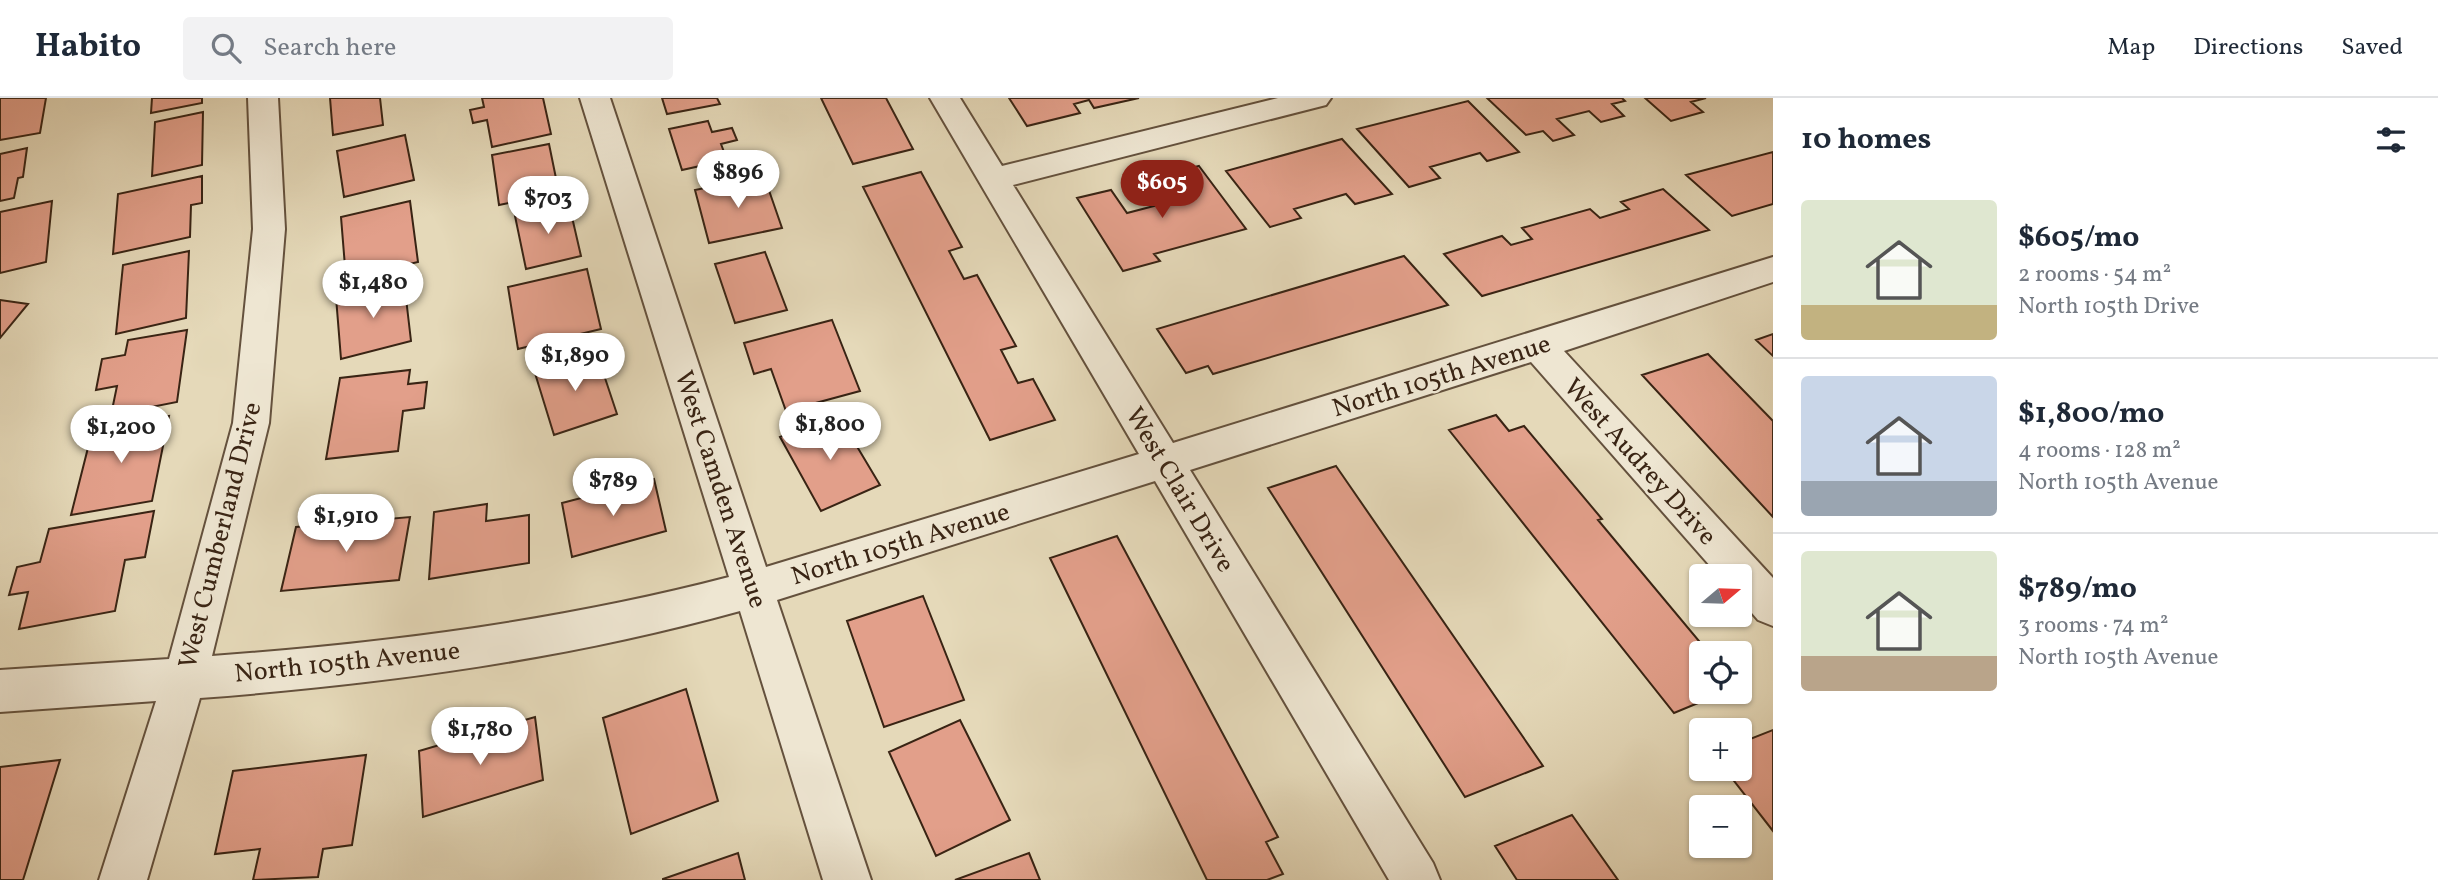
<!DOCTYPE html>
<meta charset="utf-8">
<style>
body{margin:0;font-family:Vollkorn,serif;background:#f2f2f3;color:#1f2937;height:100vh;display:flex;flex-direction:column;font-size:26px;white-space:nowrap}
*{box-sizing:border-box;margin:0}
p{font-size:23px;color:#747a83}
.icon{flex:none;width:38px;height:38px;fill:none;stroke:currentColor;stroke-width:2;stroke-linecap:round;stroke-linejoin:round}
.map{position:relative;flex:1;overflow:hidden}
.drawer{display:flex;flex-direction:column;background:#fff;width:665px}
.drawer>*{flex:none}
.needle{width:46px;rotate:71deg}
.controls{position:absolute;left:1689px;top:466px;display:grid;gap:14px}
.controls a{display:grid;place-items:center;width:63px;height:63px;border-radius:7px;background:#fff;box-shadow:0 2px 5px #0004;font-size:35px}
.price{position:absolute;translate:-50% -60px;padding:0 16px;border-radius:24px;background:#fff;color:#222;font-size:23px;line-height:46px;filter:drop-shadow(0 2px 4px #0008)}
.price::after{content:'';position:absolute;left:50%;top:42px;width:21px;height:16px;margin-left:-10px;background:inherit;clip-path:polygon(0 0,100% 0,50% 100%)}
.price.active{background:#8f2418;color:#fff}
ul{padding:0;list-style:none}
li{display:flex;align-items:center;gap:21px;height:175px;padding:0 28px}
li+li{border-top:2px solid #e0e1e3}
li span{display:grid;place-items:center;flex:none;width:196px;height:140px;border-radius:7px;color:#555}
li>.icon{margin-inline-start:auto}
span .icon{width:84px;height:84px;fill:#fffc;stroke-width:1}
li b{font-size:30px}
h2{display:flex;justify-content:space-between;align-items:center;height:84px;padding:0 28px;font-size:30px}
header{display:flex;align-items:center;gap:42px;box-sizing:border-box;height:98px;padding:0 35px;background:#fff;border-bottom:2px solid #e0e1e3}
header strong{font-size:33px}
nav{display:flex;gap:38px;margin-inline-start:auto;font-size:24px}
.search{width:490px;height:63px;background:#f2f2f3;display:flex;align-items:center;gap:18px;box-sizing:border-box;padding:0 24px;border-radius:7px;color:#747a83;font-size:26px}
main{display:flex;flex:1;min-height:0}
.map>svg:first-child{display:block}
.building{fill:#e29f8a;stroke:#392414;stroke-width:2}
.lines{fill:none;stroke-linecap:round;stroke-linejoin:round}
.minor-casing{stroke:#64513d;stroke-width:4}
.minor{fill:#eee6d2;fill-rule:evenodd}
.labels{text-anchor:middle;stroke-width:5;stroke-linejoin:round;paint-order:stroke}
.street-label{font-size:26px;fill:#392414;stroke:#eee6d2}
</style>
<header>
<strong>Habito</strong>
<div class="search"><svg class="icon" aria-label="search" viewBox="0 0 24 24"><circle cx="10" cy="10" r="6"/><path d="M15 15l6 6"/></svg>Search here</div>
<nav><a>Map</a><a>Directions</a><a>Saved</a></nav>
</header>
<main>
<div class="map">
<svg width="1773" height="782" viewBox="0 0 1773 782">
<rect width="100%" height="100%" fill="#e5d9b9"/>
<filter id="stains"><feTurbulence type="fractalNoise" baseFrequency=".00286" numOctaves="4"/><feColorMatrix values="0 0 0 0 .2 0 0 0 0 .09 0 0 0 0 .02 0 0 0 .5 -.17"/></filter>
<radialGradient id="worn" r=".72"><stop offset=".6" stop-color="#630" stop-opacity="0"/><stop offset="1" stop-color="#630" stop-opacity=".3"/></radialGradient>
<!-- building -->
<path class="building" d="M 0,0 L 46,0 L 40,35 L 0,42 Z
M 152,0 L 202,0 L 202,5 L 151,15 Z
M 330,0 L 380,0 L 383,27 L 333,37 Z
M 482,0 L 543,0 L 551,36 L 492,49 L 487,22 L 473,25 L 470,12 L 484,9 Z
M 662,0 L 717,0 L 720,6 L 667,16 Z
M 821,0 L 886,0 L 913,51 L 853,66 Z
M 1009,0 L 1139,0 L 1094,10 L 1089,2 L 1074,6 L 1080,15 L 1027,28 Z
M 1487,0 L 1622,0 L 1625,3 L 1612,6 L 1624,18 L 1601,24 L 1589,13 L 1557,21 L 1574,37 L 1553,43 L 1543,33 L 1526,37 Z
M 1645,0 L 1706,0 L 1691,4 L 1703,14 L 1671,23 Z
M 1468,3 L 1519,54 L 1487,63 L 1480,55 L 1430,69 L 1440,80 L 1409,89 L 1357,31 Z
M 203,14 L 202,67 L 152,78 L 155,24 Z
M 708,23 L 712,34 L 732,30 L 737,42 L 721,46 L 727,62 L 682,72 L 669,31 Z
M 405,37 L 414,82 L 344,99 L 337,53 Z
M 1342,41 L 1392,96 L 1355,106 L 1346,96 L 1294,111 L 1301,120 L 1270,129 L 1226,73 Z
M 549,46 L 559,95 L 499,107 L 492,57 Z
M 27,50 L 23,79 L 18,80 L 14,100 L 0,103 L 0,56 Z
M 1773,54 L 1773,106 L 1732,118 L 1686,77 Z
M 1199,68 L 1246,131 L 1154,156 L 1160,163 L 1123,173 L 1077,100 L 1111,92 L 1127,115 L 1181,101 L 1164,77 Z
M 921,74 L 962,149 L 949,153 L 964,181 L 977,177 L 1016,248 L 1001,252 L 1018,285 L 1033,281 L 1055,322 L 990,342 L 863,89 Z
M 202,78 L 202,105 L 191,107 L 190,139 L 113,156 L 118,96 Z
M 764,78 L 782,130 L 709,145 L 695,92 Z
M 1663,91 L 1709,132 L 1482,198 L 1444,156 L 1502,138 L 1511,147 L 1532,141 L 1522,130 L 1590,111 L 1600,120 L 1629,111 L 1621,104 Z
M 52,103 L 46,164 L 0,175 L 0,114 Z
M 410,103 L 418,164 L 346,181 L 341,119 Z
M 569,106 L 581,158 L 526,171 L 515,118 Z
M 189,153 L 186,220 L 116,236 L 123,167 Z
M 765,154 L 787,212 L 735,225 L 715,166 Z
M 1404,158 L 1448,207 L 1213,276 L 1208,268 L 1186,275 L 1157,231 Z
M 587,171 L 601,231 L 518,251 L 508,189 Z
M 404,183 L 411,243 L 341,261 L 336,199 Z
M 0,202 L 28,206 L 0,240 Z
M 832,222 L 860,293 L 786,313 L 771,271 L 754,276 L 744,245 Z
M 187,232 L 177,304 L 111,317 L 117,288 L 96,292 L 102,261 L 125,257 L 128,242 Z
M 1773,236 L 1773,258 L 1756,242 Z
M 596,253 L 617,316 L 554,337 L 534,272 Z
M 1708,256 L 1773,323 L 1773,419 L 1642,277 Z
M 410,272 L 408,286 L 427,284 L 424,310 L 403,313 L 398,353 L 326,361 L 340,280 Z
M 837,315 L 880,387 L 821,413 L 780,339 Z
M 1496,317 L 1509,333 L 1524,328 L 1602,421 L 1598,422 L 1709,555 L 1701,555 L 1701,593 L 1727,593 L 1674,615 L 1449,332 Z
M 169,318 L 152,403 L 71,417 L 93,330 Z
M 1336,368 L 1543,668 L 1465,699 L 1268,390 Z
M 654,381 L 666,433 L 572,459 L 562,405 Z
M 487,406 L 486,423 L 529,417 L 529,465 L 429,481 L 434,414 Z
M 154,413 L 145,459 L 125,462 L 115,513 L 19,531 L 28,494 L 9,497 L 17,469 L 40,464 L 49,431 Z
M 410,419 L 399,482 L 281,493 L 296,429 Z
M 1117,438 L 1278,739 L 1266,744 L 1283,776 L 1267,782 L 1207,782 L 1050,460 Z
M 923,498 L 964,602 L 884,629 L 847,523 Z
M 686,591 L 718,703 L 631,736 L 603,620 Z
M 535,619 L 543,682 L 423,719 L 419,653 Z
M 960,622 L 1010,722 L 936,758 L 889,654 Z
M 1773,632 L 1773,733 L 1724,670 L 1740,670 L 1740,645 Z
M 366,657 L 352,747 L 323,751 L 318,779 L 253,782 L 260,751 L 215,756 L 233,673 Z
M 60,662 L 23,782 L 0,782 L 0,669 Z
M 1572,717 L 1618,782 L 1517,782 L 1495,748 Z
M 738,755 L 745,782 L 663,782 L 663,781 Z
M 1029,755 L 1040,782 L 955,782 Z"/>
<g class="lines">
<defs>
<path id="minor" d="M 248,0 L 278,0 L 285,131 L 269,325 L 212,558 C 387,545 560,523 729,479 L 580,0 L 610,0 L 766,469 L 1139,356 L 930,0 L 960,0 L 1002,68 L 1278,0 L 1331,0 L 1326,7 L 1013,87 L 1173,345 L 1773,159 L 1773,184 L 1564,253 L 1773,480 L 1773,528 L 1758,522 L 1740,501 L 1740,478 L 1719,478 L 1531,264 L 1190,372 L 1433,765 L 1440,782 L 1389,782 L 1155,383 L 777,502 L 871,782 L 823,782 L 740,513 C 563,562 383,586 200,600 L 147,782 L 99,782 L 156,603 L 0,614 L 0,572 L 169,561 L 233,325 L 253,131 Z"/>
</defs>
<!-- minor casing -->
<use href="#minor" class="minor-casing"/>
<!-- minor -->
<use href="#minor" class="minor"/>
</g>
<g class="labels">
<!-- street labels -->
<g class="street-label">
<text transform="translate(1441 277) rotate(-17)" y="9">North 105th Avenue</text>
<text transform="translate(1641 363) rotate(48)" y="9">West Audrey Drive</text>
<text transform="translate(722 391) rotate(72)" y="9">West Camden Avenue</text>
<text transform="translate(1181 391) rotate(59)" y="9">West Clair Drive</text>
<text transform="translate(219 437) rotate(-76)" y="9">West Cumberland Drive</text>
<text transform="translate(900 445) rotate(-17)" y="9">North 105th Avenue</text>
<text transform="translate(347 563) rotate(-6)" y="9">North 105th Avenue</text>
</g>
</g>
<rect width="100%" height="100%" filter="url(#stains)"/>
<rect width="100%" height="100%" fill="url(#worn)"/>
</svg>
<div class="controls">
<a><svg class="needle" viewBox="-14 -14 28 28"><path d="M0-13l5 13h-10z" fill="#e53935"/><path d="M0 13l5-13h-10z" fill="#747a83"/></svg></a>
<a><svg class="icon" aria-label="locate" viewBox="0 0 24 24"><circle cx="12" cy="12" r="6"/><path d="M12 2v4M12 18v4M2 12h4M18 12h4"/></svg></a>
<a>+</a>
<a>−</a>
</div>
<b class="price" style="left:738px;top:112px">$896</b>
<b class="price active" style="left:1162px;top:122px">$605</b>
<b class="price" style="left:548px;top:138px">$703</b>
<b class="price" style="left:373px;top:222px">$1,480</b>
<b class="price" style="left:575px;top:295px">$1,890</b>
<b class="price" style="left:830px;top:364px">$1,800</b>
<b class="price" style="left:121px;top:367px">$1,200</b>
<b class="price" style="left:613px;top:420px">$789</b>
<b class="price" style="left:346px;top:456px">$1,910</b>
<b class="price" style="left:480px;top:669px">$1,780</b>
</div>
<section class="drawer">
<h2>10 homes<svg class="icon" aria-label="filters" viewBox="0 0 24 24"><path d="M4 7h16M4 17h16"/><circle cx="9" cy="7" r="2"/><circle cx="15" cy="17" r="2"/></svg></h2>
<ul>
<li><span style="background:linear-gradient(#dfe7d0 75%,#c2b280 0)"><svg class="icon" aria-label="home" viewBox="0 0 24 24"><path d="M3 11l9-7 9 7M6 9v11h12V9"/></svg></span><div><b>$605/mo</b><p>2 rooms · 54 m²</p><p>North 105th Drive</p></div></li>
<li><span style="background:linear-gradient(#c9d6e8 75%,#9aa5b1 0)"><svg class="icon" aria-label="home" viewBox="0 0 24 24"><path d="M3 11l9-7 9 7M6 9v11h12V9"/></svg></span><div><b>$1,800/mo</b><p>4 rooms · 128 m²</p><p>North 105th Avenue</p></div></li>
<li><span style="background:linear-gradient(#dfe7d0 75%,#b9a48a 0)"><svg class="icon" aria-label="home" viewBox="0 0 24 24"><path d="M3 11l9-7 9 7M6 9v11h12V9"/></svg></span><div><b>$789/mo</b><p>3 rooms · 74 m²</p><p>North 105th Avenue</p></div></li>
</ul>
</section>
</main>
